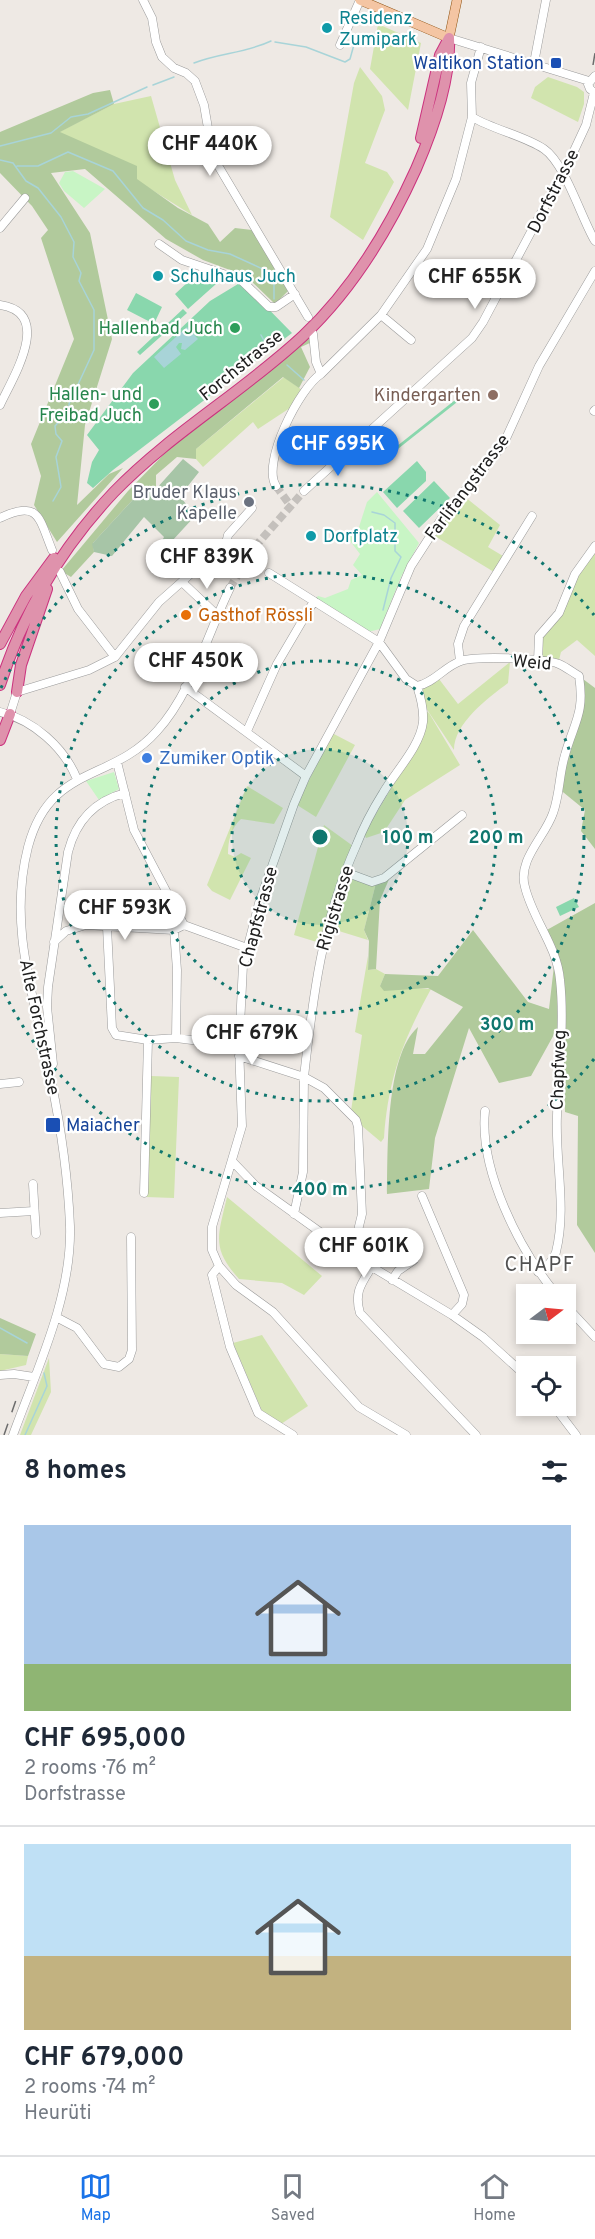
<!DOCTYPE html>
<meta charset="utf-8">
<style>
body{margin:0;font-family:Overpass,sans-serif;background:#f2f2f3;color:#1f2937;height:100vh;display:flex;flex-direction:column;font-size:22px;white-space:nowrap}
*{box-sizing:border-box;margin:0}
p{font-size:20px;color:#747a83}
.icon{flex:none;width:33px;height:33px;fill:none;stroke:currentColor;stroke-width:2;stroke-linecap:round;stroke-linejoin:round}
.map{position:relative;height:1435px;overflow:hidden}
.details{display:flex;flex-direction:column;background:#fff;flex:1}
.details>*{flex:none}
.needle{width:39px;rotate:74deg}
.buttons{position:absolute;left:516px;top:1284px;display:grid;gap:12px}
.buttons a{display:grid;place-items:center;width:60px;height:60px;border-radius:0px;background:#fff;box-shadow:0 3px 9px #0003;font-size:30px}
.price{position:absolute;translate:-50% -51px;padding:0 14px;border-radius:21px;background:#fff;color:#222;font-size:20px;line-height:39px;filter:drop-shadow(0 2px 3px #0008)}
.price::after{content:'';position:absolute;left:50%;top:36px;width:18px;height:14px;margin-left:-9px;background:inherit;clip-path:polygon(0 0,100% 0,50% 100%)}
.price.on{background:#1a73e8;color:#fff}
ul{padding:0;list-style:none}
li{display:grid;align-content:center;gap:12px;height:318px;padding:0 24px}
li+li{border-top:2px solid #e0e1e3}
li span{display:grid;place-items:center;height:186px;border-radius:0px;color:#555}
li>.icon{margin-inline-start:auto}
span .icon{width:108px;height:108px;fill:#fffc;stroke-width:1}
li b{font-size:26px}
h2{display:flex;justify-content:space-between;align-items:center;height:72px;padding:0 24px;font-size:26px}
.tab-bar{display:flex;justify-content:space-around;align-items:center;height:84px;border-top:2px solid #e0e1e3;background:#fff;font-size:16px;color:#747a83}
.tab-bar a{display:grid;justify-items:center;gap:3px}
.tab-bar .on{color:#1a73e8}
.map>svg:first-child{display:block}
.grass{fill:#d1e4ae}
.forest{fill:#b1ca9c}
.cemetery{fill:#a7c5a7}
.park{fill:#c8f5c5}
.pitch{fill:#89d7ad}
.water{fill:#a8d4d8}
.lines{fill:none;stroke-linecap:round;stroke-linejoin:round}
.stream{stroke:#a8d4d8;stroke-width:1.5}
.minor-tunnel{stroke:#c4c0bc;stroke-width:8;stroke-dasharray:8 4;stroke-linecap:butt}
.minor-casing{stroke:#9b9b9b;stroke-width:9}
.major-casing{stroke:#8b4e0c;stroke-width:10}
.highway-casing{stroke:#cb327e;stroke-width:12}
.minor{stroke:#fff;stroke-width:8}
.major{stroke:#f4c5a3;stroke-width:9}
.highway{stroke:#df92ac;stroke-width:10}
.rail{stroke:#6c6c6c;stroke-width:1.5;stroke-dasharray:12 12;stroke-linecap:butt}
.ring{fill:none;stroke:#0f766e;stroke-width:3;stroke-dasharray:3 6}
.culture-dot{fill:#0f9aa8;stroke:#fff;stroke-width:2}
.transit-dot{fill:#1a4fb4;stroke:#fff;stroke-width:2}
.leisure-dot{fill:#2e9e5b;stroke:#fff;stroke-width:2}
.education-dot{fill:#8d6e63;stroke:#fff;stroke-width:2}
.worship-dot{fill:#6b7280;stroke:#fff;stroke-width:2}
.food-dot{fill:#e8710a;stroke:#fff;stroke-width:2}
.shop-dot{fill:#3f7fe0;stroke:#fff;stroke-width:2}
.labels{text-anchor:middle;stroke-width:4.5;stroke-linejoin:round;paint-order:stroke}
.culture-label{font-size:18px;fill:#0d838f;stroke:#fff;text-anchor:start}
.transit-label{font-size:18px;fill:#164399;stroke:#fff;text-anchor:end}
.street-label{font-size:18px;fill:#1e1e1e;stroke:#fff}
.leisure-label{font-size:18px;fill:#27864d;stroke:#fff;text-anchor:end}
.education-label{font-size:18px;fill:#785e54;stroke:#fff;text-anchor:end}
.worship-label{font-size:18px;fill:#5b616d;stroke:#fff;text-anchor:end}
.food-label{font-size:18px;fill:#c56008;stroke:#fff;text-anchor:start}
.shop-label{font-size:18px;fill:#366cbe;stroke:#fff;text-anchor:start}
.neighbourhood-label{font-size:20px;letter-spacing:1.5px;fill:#515151;stroke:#fff}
.centre{fill:#0f766e;stroke:#fff;stroke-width:3}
.ring-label{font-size:18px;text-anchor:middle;font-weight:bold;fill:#0f766e;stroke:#fff;stroke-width:4.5;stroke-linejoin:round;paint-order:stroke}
</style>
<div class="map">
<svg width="595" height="1435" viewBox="0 0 595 1435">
<rect width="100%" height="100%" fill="#eee9e4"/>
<!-- grass -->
<path class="grass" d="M 378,24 L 421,43 L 408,110 L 370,69 Z
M 360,67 L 382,96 L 385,110 L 365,163 L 387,172 L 394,182 L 363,240 L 330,217 L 354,83 Z
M 548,77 L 577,87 L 584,92 L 584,104 L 578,122 L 531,98 L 535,87 Z
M 151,96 L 175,180 L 192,215 L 59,132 L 114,104 Z
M 284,377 L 302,390 L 293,406 L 258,429 L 253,422 L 203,467 L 196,459 L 196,449 Z
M 465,497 L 500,525 L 488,547 L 503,556 L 494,572 L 433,535 Z
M 595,546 L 595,656 L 577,640 L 561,652 L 558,664 L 538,661 L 537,645 L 559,613 L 575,574 Z
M 510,662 L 508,683 C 488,698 454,723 454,750 L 426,708 L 420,691 L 439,679 L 458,704 Z
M 425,710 L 429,713 L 460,765 L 405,800 L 384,832 L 366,838 L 364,834 L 421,738 Z
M 332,733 L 355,745 L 316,817 L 297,805 Z
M 247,786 L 283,808 L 274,824 L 241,819 C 231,828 228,841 228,854 L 235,857 L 241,853 L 251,858 L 230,900 L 212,891 L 207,885 Z
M 324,825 L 353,846 L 330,905 L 320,943 L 294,935 Z
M 348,877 L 376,883 L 364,930 L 368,940 L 329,928 L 345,879 Z
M 368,956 L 368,970 L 376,969 L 385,974 L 380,986 L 431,989 C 403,1040 388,1079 384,1138 L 381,1142 L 362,1126 L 351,1111 L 362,1035 L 355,1032 Z
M 151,1076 L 179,1077 L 174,1198 L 146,1197 Z
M 227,1197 L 322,1276 L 304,1295 L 282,1283 L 239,1279 C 211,1248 218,1236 227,1197 Z
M 262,1335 L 308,1406 L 281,1424 L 262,1411 L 233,1343 Z
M 0,1354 L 28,1356 L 26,1365 L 0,1371 Z
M 49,1358 L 51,1392 L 31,1435 L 20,1435 Z"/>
<!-- forest -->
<path class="forest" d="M 110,90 L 114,104 L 60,132 L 137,166 L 137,179 L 178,208 L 208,224 L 220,242 L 235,228 L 252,230 L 289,290 L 275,304 L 246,276 L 203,260 L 166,239 L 85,169 L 51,173 L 90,233 L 112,339 L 85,425 L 77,505 L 109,474 L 123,468 L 57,542 L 34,505 L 41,476 L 31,444 L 74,339 L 41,238 L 48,230 L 32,206 L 0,173 L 0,132 L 93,93 Z
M 311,334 L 312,342 L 301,347 L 310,367 L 299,388 L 283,377 L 196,449 L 196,459 L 177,457 L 156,475 L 156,489 L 139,493 L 93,543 L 94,552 L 71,577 L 61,571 L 128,491 L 171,447 Z
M 579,676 L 595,688 L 595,849 L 581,831 L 585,810 L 558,788 L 577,724 Z
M 390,877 L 380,900 L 376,969 L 368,970 L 369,941 L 364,930 L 376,883 Z
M 595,903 L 595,1253 L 577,1225 L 578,1116 L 565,1112 L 562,1020 L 531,1076 L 499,1083 L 469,1028 L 435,1138 L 429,1189 L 387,1194 C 388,1152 385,1056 418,1027 L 413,1054 L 425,1054 L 463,1007 L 428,988 L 384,991 L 380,986 L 385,974 L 438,976 L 473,930 L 528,1002 L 549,1009 L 555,957 L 545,931 Z
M 0,1318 L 36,1334 L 28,1356 L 0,1354 Z"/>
<!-- cemetery -->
<path class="cemetery" d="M 183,459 L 199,472 L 180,496 L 195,516 L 172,541 L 174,544 L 162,557 L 156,553 L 164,537 L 144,517 L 112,556 L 94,552 L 92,544 L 139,493 L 156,489 Z"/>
<!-- park -->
<path class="park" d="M 73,171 L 105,189 L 84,208 L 64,191 L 59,183 L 65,172 Z
M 377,492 L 419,543 L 401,577 L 380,629 L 368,632 L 316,598 L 318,596 L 325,598 L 348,589 L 351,580 L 362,575 L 353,565 L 360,554 L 347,537 L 359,527 L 367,502 Z
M 114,772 L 119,789 L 99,800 L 86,781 Z"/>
<!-- pitch -->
<path class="pitch" d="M 202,269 L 216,284 L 188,309 L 175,294 Z
M 238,284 L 247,287 L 292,333 L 113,470 L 93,488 L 87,483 L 92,462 L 99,450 L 87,435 L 133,373 L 210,301 Z
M 136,293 L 162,307 L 154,324 L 127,310 Z
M 183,309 L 187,313 L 140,355 L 137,352 Z
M 464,393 L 466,395 L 389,456 L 387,454 Z
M 417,461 L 426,472 L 426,481 L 397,508 L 383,492 Z
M 434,481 L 450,498 L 419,528 L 403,511 Z
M 574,898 L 579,907 L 560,916 L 556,907 Z"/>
<!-- water -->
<path class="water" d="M 187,327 L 198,339 L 185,350 L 181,349 L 182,343 L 179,343 L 176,347 L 181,354 L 164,368 L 154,357 Z"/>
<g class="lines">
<!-- stream -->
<path class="stream" d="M 275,42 L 306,47 L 345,62 L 350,59 L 355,41
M 194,63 C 219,53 246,53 271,41
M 153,85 L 174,77
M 0,146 L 51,133 L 71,117 L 88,114 L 147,87
M 0,160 L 13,163 L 26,181 L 38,188 L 61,217 L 74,242 L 73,257 L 81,273 L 79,281 L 94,310 L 94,350 L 69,404 L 69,411 L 55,426 L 56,434 L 62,441 L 56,457 L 61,487 L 53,501
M 17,166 L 38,166 L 68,152 L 113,171 L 143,208 L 163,220 L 186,241 L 208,250 L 230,254 L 267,271 L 274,284 L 274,299
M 261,335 L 267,346
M 287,365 L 304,380
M 372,512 L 384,515 L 395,523 L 395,551 L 401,557 L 391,578 L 383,610
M 0,1328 L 27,1343
M 25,1435 L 47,1386 L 44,1373"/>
<!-- minor-tunnel -->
<path class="minor-tunnel" d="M 276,486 L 290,505
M 230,588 L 253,549 L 304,491"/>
<defs>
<path id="minor" d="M 143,0 L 152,18 L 156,42 L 162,57 L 174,68 L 186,73 L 195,81 L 204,105 L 213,157 L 308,317
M 449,38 L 589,81
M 340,45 L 360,0
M 534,63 L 546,0
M 595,76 L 588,84 L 590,89 L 595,93
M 472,117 C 494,130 525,136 544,149 C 565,163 582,220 595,241
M 0,228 L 25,198
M 159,244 L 182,260 L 241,280 L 269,307 L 276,307 L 295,294
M 0,305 C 54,313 13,377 0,405
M 381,315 L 411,340
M 321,374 L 381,315 L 427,249 L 456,179 L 472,117 L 471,83 L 481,47
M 594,411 L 595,410
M 276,486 C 261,463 300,387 321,374 L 316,362 L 313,334
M 304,491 L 472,338 L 483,322 L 573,153 L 586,125 L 594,93
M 0,518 C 39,499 39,518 52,550
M 60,572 L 78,609 L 115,657
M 269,573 L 379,642 L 406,679 L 417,686 C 434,683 445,666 461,661 C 476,656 544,658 559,664 C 566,667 572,672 579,676 C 585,714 574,722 565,755 C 559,774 560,794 553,813 C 545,837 517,860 525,887 C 533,920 557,946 560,980 C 565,1025 558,1072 557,1116 C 555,1161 567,1208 556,1252 C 553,1262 546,1267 538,1272
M 182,582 L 217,615
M 460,661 L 458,644 L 464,626 L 532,516
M 538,661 L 539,636 L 559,613 L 575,574 L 595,546
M 185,687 L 306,776
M 0,712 C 33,720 64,747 77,779
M 10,714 L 17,692 L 89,670 L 115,657 L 159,602 L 204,562 L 225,547 L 228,535 L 252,508
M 247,731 L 277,664 L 314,601
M 117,762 L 134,830 L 184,925 L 247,948
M 345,872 L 372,882 L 384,878 L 462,815
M 107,927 L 112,1028 L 116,1035 L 148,1040 L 176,1038 L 239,1046
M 174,930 L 177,970 L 176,1038
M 54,942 L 66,931 L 86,925 L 174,930 L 184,925
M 239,1056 L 304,1077 L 303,1172 L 294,1214
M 49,1071 L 53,1064 L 47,1007 L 48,987 L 68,852 C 76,821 94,801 125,793
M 0,1084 L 19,1082
M 485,1111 C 479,1170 519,1249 556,1294
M 233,1162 L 256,1186 L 352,1255 L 452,1315 L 483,1337 L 526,1376
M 33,1184 L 36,1234
M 144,1193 L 148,1040
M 422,1196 L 464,1295 L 462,1304 L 452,1315
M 0,1213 L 34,1211
M 352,1255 L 362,1214 L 358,1127 L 356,1120 L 324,1088 L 304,1077 C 313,995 322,922 356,846 C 363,828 373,809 383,793 C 395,772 420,747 423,722 C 424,709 421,698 417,686
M 219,1266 L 212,1275 L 230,1347 L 258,1413 L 293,1435
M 371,1268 C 361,1284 354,1293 360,1313 L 476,1435
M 392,1280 L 398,1271 L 414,1260
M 566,1306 L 595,1337
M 56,1317 L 77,1328 L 104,1364 L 119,1367 L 129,1359 L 132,1350 L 131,1237
M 0,1375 L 14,1374 L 34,1377
M 554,1406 L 576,1435
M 13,1435 C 37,1369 72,1297 70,1226 C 68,1177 61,1128 51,1080 C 36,1001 7,929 28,847 C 50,764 111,783 157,731 C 191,694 208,633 230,588
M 406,1435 L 359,1407 L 273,1312 L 236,1285 L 219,1266 L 212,1250 L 212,1227 L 242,1126 L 239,1046 L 243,965 L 259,903 L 294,804 L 306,776 L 379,642 L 411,566 L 442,518 L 503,445 L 539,366 L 595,271"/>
<path id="major" d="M 360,0 L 449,38 L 457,0"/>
<path id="highway" d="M 421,138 L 440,55 L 449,38
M 0,644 L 26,596 L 54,558
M 0,685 C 23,613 62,547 114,492 C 171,433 243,392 303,336 C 353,289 388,231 416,169 C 433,130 451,80 449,38
M 17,692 L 21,665 L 47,589
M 0,740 L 10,714"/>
</defs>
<!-- minor casing -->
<use href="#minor" class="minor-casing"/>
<!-- major casing -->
<use href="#major" class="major-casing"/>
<!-- highway casing -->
<use href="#highway" class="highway-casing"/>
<!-- minor -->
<use href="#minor" class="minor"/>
<!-- major -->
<use href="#major" class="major"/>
<!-- highway -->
<use href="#highway" class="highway"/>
<!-- rail -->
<path class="rail" d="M 593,65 L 595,53
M 4,1435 L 16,1400"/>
</g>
<!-- distance rings -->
<circle cx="320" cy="837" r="88" fill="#0f766e" fill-opacity=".12"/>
<g class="ring">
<circle cx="320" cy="837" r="88"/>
<circle cx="320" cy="837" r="176"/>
<circle cx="320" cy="837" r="264"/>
<path d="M594 1059A352 352 0 0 1 1 986M1 688A352 352 0 0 1 594 615"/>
</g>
<!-- markers -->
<g class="culture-dot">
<circle cx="327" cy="28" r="6"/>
<circle cx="158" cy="276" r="6"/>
<circle cx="311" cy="536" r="6"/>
</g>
<g class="transit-dot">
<rect x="550" y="57" width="12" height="12" rx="3"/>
<rect x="45" y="1117" width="16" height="16" rx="3"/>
</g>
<g class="leisure-dot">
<circle cx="235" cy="328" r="6"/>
<circle cx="154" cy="404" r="6"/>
</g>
<circle class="education-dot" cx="493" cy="395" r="6"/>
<circle class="worship-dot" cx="249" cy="502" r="6"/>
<circle class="food-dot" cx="186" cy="615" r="6"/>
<circle class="shop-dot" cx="147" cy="758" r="6"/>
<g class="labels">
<!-- culture labels -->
<g class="culture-label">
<text x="339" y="24">Residenz<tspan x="339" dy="21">Zumipark</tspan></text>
<text x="170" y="282">Schulhaus Juch</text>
<text x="323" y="542">Dorfplatz</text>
</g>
<!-- transit labels -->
<g class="transit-label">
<text x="544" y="69">Waltikon Station</text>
<text x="66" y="1131" text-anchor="start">Maiacher</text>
</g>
<!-- street labels -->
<g class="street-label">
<text transform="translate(553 191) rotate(-63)" y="6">Dorfstrasse</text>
<text transform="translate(241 365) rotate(-39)" y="6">Forchstrasse</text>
<text transform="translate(467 487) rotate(-53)" y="6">Farlifangstrasse</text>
<text transform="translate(532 662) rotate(5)" y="6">Weid</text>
<text transform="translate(335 908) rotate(-73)" y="6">Rigistrasse</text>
<text transform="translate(258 917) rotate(-75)" y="6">Chapfstrasse</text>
<text transform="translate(40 1027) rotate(78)" y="6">Alte Forchstrasse</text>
<text transform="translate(558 1070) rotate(-88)" y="6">Chapfweg</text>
</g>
<!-- leisure labels -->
<g class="leisure-label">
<text x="223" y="334">Hallenbad Juch</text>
<text x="142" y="400">Hallen- und<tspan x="142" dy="21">Freibad Juch</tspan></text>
</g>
<!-- education labels -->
<g class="education-label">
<text x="481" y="401">Kindergarten</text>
</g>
<!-- worship labels -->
<g class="worship-label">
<text x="237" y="498">Bruder Klaus<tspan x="237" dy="21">Kapelle</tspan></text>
</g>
<!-- food labels -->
<g class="food-label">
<text x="198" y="621">Gasthof Rössli</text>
</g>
<!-- shop labels -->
<g class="shop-label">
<text x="159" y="764">Zumiker Optik</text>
</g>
<!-- neighbourhood labels -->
<g class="neighbourhood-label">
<text x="540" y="1271">CHAPF</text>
</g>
</g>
<circle cx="320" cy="837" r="9" class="centre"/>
<g class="ring-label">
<text x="408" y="843">100 m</text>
<text x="496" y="843">200 m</text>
<text x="507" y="1030">300 m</text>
<text x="320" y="1195">400 m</text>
</g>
</svg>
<div class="buttons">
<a><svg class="needle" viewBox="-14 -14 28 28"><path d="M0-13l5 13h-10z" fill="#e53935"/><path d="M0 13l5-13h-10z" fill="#747a83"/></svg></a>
<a><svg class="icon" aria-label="locate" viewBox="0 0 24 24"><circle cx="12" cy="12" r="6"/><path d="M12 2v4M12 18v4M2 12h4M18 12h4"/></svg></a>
</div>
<b class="price" style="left:210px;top:177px">CHF 440K</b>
<b class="price" style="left:475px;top:310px">CHF 655K</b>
<b class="price on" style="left:338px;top:477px">CHF 695K</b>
<b class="price" style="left:207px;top:590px">CHF 839K</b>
<b class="price" style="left:196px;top:694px">CHF 450K</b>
<b class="price" style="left:125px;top:941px">CHF 593K</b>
<b class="price" style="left:252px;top:1066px">CHF 679K</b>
<b class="price" style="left:364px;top:1279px">CHF 601K</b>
</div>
<section class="details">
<h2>8 homes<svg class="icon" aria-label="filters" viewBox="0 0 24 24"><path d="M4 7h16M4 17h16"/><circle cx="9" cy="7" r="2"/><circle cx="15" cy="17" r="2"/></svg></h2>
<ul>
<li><span style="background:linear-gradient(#a9c7e8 75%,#8fb573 0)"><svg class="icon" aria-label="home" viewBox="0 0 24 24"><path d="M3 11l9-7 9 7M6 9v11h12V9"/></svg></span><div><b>CHF 695,000</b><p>2 rooms · 76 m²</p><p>Dorfstrasse</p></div></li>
<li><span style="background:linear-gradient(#bfe0f5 60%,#c2b280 0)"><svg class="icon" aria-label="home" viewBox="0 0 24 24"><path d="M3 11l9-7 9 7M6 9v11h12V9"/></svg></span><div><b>CHF 679,000</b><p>2 rooms · 74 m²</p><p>Heurüti</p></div></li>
</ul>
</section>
<nav class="tab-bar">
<a class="on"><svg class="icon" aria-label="map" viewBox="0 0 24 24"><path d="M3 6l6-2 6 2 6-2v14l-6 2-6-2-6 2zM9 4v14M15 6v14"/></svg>Map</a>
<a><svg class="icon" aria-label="saved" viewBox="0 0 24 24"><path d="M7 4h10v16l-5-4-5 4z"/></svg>Saved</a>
<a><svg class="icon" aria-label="home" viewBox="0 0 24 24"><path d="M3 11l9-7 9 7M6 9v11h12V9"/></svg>Home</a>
</nav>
